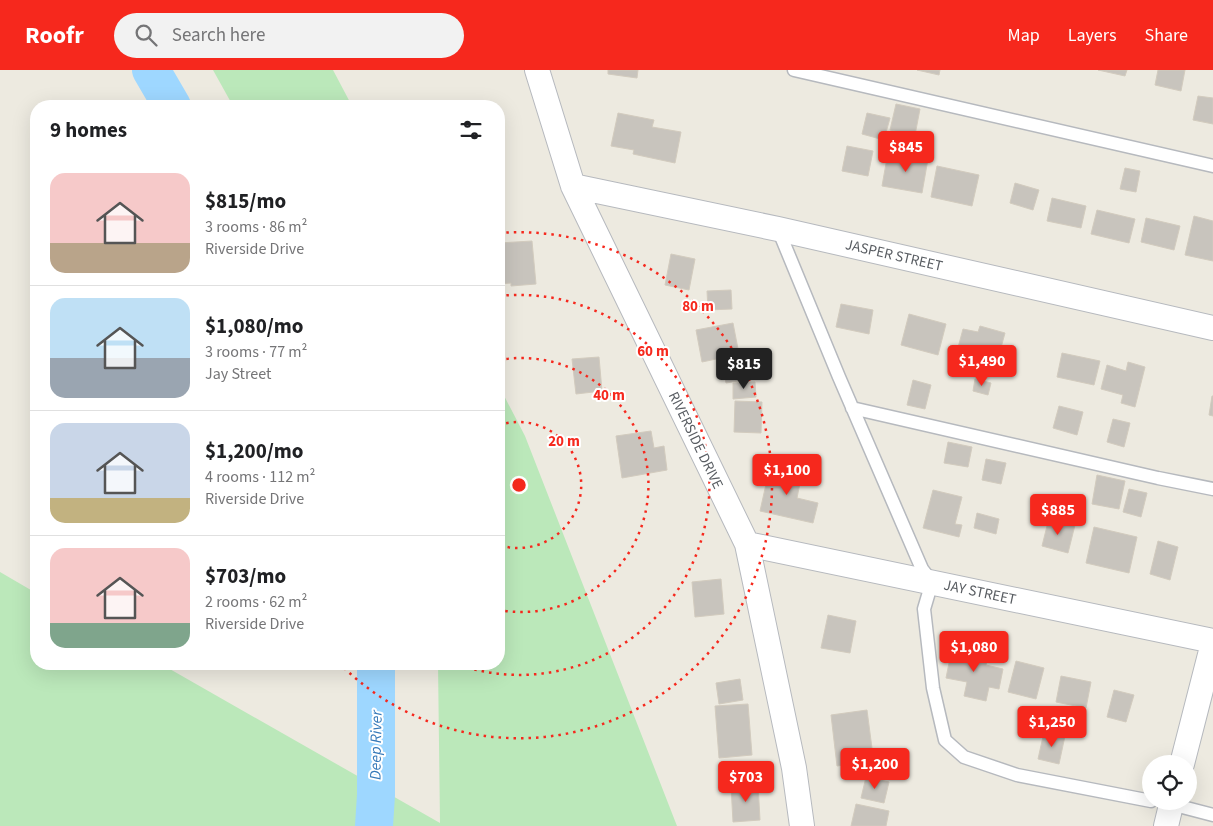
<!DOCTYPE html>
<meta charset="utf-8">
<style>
body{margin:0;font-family:"Source Sans 3",sans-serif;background:#f2f2f2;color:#202124;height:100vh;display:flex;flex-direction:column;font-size:19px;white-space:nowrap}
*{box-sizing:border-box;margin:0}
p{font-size:16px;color:#757577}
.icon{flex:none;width:28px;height:28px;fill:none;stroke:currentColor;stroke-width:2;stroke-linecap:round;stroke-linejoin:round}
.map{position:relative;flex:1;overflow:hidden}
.sheet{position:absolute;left:30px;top:30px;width:475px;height:570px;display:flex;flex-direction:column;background:#fff;border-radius:20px;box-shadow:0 5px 20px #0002}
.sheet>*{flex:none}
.controls{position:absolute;left:1142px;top:685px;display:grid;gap:10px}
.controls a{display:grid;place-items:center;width:55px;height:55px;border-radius:50%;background:#fff;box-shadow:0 5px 20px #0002;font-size:25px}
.price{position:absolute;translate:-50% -42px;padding:0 11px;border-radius:5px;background:#f6281d;color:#fff;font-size:16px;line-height:32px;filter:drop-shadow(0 1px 2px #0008)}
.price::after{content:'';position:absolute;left:50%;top:30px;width:15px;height:11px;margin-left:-8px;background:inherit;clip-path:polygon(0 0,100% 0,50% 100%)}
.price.on{background:#222;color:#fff}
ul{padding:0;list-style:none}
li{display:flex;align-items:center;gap:15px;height:125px;padding:0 20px}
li+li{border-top:1px solid #e0e0e0}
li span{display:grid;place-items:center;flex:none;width:140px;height:100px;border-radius:15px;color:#555}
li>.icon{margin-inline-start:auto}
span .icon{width:60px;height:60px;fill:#fffc;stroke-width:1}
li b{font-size:21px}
h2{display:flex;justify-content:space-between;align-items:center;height:60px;padding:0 20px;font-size:21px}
header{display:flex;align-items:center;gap:30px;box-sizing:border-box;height:70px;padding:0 25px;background:#f6281d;color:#fff}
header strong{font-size:24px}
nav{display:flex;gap:28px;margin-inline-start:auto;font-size:18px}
.search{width:350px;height:45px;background:#f2f2f2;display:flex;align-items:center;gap:12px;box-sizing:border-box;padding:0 18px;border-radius:28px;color:#757577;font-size:19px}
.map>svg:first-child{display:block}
.green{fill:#bbe8ba}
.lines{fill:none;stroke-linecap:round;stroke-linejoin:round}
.river{stroke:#9ed7ff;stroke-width:38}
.building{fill:#c8c4bd;stroke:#d2cbbe}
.service-casing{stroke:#b6b9be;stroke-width:15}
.minor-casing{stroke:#b6b9be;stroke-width:26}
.service{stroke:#fff;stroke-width:12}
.minor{stroke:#fff;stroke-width:24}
.ring{fill:none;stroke:#f6281d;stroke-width:2.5;stroke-dasharray:2.5 5}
.labels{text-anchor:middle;stroke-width:4;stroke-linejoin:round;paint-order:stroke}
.street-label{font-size:15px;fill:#595d62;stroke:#fff}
.water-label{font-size:16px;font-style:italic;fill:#3478b8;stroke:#fff}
.centre{fill:#f6281d;stroke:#fff;stroke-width:2.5}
.ring-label{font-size:15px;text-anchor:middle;font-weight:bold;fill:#f6281d;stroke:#fff;stroke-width:4;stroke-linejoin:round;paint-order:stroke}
</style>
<header>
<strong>Roofr</strong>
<div class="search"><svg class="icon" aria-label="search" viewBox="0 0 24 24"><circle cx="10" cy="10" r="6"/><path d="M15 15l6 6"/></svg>Search here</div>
<nav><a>Map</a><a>Layers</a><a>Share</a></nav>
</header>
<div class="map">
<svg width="1213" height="756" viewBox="0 0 1213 756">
<rect width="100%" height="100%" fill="#edeae0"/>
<!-- green -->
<path class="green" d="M 213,0 L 333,0 L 352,36 L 233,36 Z
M 499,316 L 525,366 L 677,756 L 0,756 L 0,502 L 36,523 L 36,594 L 161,594 L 440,753 L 438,594 L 499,594 Z"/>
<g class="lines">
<!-- river -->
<path class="river" d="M 151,0 L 172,36
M 374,756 L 376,725 L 376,594"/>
</g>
<!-- building -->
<path class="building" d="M 608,0 L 638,0 L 637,8 L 608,4 Z
M 917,0 L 940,0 L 939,5 Z
M 1098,0 L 1127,0 L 1125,6 Z
M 1158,0 L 1185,0 L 1181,21 L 1155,15 Z
M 1198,26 L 1213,28 L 1213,54 L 1193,50 Z
M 896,34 L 920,39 L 915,65 L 890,60 Z
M 618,43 L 654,50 L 652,57 L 681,62 L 675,93 L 633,84 L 634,80 L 611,76 Z
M 867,43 L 890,48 L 884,70 L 862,64 Z
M 847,76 L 873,81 L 868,106 L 842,101 Z
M 900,84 L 928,89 L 922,123 L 882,116 L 887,88 L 898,90 Z
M 937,96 L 979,105 L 972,136 L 931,127 Z
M 1125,98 L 1140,101 L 1136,122 L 1120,119 Z
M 1015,113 L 1039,120 L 1033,140 L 1010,133 Z
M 1052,128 L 1086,136 L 1081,158 L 1047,151 Z
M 1097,140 L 1135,149 L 1129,173 L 1091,164 Z
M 1194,146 L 1213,151 L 1213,191 L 1185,185 Z
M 1146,148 L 1180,156 L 1174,180 L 1141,172 Z
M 532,171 L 536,214 L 511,216 L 511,213 L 499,214 L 499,173 Z
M 671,184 L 695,189 L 689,220 L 665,215 Z
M 731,220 L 732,239 L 708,240 L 707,221 Z
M 841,234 L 873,240 L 869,264 L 836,257 Z
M 909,244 L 946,254 L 938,285 L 901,275 Z
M 733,253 L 744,310 L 726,313 L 721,288 L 702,292 L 696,260 Z
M 980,256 L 1005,263 L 996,296 L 956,285 L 963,259 L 978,262 Z
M 1062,283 L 1100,291 L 1094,315 L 1057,307 Z
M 599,287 L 602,321 L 576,324 L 572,289 Z
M 1128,292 L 1145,297 L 1135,337 L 1121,333 L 1123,325 L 1101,319 L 1107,295 L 1126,301 Z
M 975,309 L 991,313 L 988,325 L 973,321 Z
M 913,310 L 931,315 L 925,339 L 907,335 Z
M 755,312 L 756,327 L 733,329 L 733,313 Z
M 1212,326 L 1213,326 L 1213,346 L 1209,345 Z
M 735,331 L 762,332 L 761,363 L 734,362 Z
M 1059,336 L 1083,342 L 1077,365 L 1053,358 Z
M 1113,349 L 1130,353 L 1124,377 L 1107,372 Z
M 651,361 L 654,378 L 664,376 L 667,400 L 622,408 L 616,366 Z
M 948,372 L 972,377 L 968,397 L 944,393 Z
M 986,389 L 1006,393 L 1001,414 L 982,410 Z
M 770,396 L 802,403 L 797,428 L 818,433 L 813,453 L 760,441 Z
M 1097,405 L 1125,411 L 1119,439 L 1092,434 Z
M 1129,419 L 1147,423 L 1141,447 L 1123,442 Z
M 933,420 L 962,427 L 955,454 L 962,455 L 959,467 L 923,458 Z
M 977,443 L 999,449 L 996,464 L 974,458 Z
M 1049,448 L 1075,455 L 1068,483 L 1042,476 Z
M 1094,457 L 1137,467 L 1129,503 L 1086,493 Z
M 1158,471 L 1178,477 L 1170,510 L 1150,504 Z
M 721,509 L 724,544 L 695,547 L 692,512 Z
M 828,545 L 856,551 L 850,583 L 821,578 Z
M 952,578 L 988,586 L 986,595 L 1003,599 L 999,619 L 989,617 L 986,631 L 964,626 L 967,612 L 946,608 Z
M 1016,591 L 1044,598 L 1036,629 L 1008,622 Z
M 1061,606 L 1091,612 L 1086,638 L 1056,632 Z
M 740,609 L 743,630 L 719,634 L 716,613 Z
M 1114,620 L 1134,625 L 1126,652 L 1107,647 Z
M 748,634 L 752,685 L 719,688 L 715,636 Z
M 867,640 L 875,701 L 852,704 L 851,694 L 837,696 L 831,645 Z
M 1044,662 L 1065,666 L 1059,694 L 1038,689 Z
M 866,707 L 889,712 L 884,733 L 861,728 Z
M 758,714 L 760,750 L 733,752 L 731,716 Z
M 856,734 L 889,741 L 886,756 L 851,756 Z"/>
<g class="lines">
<defs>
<path id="service" d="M 794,0 L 1213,96
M 778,159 L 839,307 L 922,499 L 932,512 L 924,539 L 933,618 L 945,670 L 964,687 L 1017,705 L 1151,731
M 852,338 L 1158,408 L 1213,419
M 1167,733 L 1213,745"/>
<path id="minor" d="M 537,0 L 573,116 L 747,474 L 794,698 L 802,756
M 573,116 L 778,159 L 1213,258
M 747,474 L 1213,571
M 1182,694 L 1213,573
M 1166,756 L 1172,731"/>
</defs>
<!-- service casing -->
<use href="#service" class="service-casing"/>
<!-- minor casing -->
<use href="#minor" class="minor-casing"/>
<!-- service -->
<use href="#service" class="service"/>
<!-- minor -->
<use href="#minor" class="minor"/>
</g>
<!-- distance rings -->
<g class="ring">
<path d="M499 355A63 63 0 1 1 499 475"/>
<path d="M499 290A127 127 0 1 1 499 540"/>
<path d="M499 226A190 190 0 1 1 456 594"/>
<path d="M499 163A253 253 0 1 1 340 594"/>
</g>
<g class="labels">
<!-- street labels -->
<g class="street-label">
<text transform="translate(894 185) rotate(13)" y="5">JASPER STREET</text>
<text transform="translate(696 370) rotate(64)" y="5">RIVERSIDE DRIVE</text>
<text transform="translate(980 522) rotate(12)" y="5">JAY STREET</text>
</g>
<!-- water labels -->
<g class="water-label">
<text transform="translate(375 675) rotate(-89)" y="6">Deep River</text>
</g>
</g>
<circle cx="519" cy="415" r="8" class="centre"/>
<g class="ring-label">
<text x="698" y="241">80 m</text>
<text x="653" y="286">60 m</text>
<text x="609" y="330">40 m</text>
<text x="564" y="376">20 m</text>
</g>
</svg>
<div class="controls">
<a><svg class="icon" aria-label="locate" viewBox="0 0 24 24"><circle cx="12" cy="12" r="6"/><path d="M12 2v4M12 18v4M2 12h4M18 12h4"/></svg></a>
</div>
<b class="price" style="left:906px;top:103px">$845</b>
<b class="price" style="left:982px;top:317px">$1,490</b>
<b class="price on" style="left:744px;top:320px">$815</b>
<b class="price" style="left:787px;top:426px">$1,100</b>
<b class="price" style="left:1058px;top:466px">$885</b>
<b class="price" style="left:974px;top:603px">$1,080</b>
<b class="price" style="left:1052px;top:678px">$1,250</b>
<b class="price" style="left:875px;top:720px">$1,200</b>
<b class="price" style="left:746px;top:733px">$703</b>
<section class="sheet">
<h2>9 homes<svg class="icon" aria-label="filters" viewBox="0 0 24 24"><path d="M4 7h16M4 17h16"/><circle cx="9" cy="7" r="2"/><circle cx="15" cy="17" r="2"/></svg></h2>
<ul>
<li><span style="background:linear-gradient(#f6c9c9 70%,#b9a48a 0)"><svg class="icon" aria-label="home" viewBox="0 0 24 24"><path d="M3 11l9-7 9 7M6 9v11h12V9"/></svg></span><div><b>$815/mo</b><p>3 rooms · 86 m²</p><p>Riverside Drive</p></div></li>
<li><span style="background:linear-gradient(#bfe0f5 60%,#9aa5b1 0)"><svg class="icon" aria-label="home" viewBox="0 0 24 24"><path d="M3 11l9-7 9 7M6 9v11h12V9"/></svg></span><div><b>$1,080/mo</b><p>3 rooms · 77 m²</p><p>Jay Street</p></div></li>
<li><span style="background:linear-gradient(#c9d6e8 75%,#c2b280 0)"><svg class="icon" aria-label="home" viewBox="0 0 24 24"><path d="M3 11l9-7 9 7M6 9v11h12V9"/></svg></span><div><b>$1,200/mo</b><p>4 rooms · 112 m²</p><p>Riverside Drive</p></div></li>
<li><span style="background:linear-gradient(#f6c9c9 75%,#7fa58c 0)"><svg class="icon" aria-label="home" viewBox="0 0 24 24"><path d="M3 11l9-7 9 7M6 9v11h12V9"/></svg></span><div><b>$703/mo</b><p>2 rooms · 62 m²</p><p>Riverside Drive</p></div></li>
</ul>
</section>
</div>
